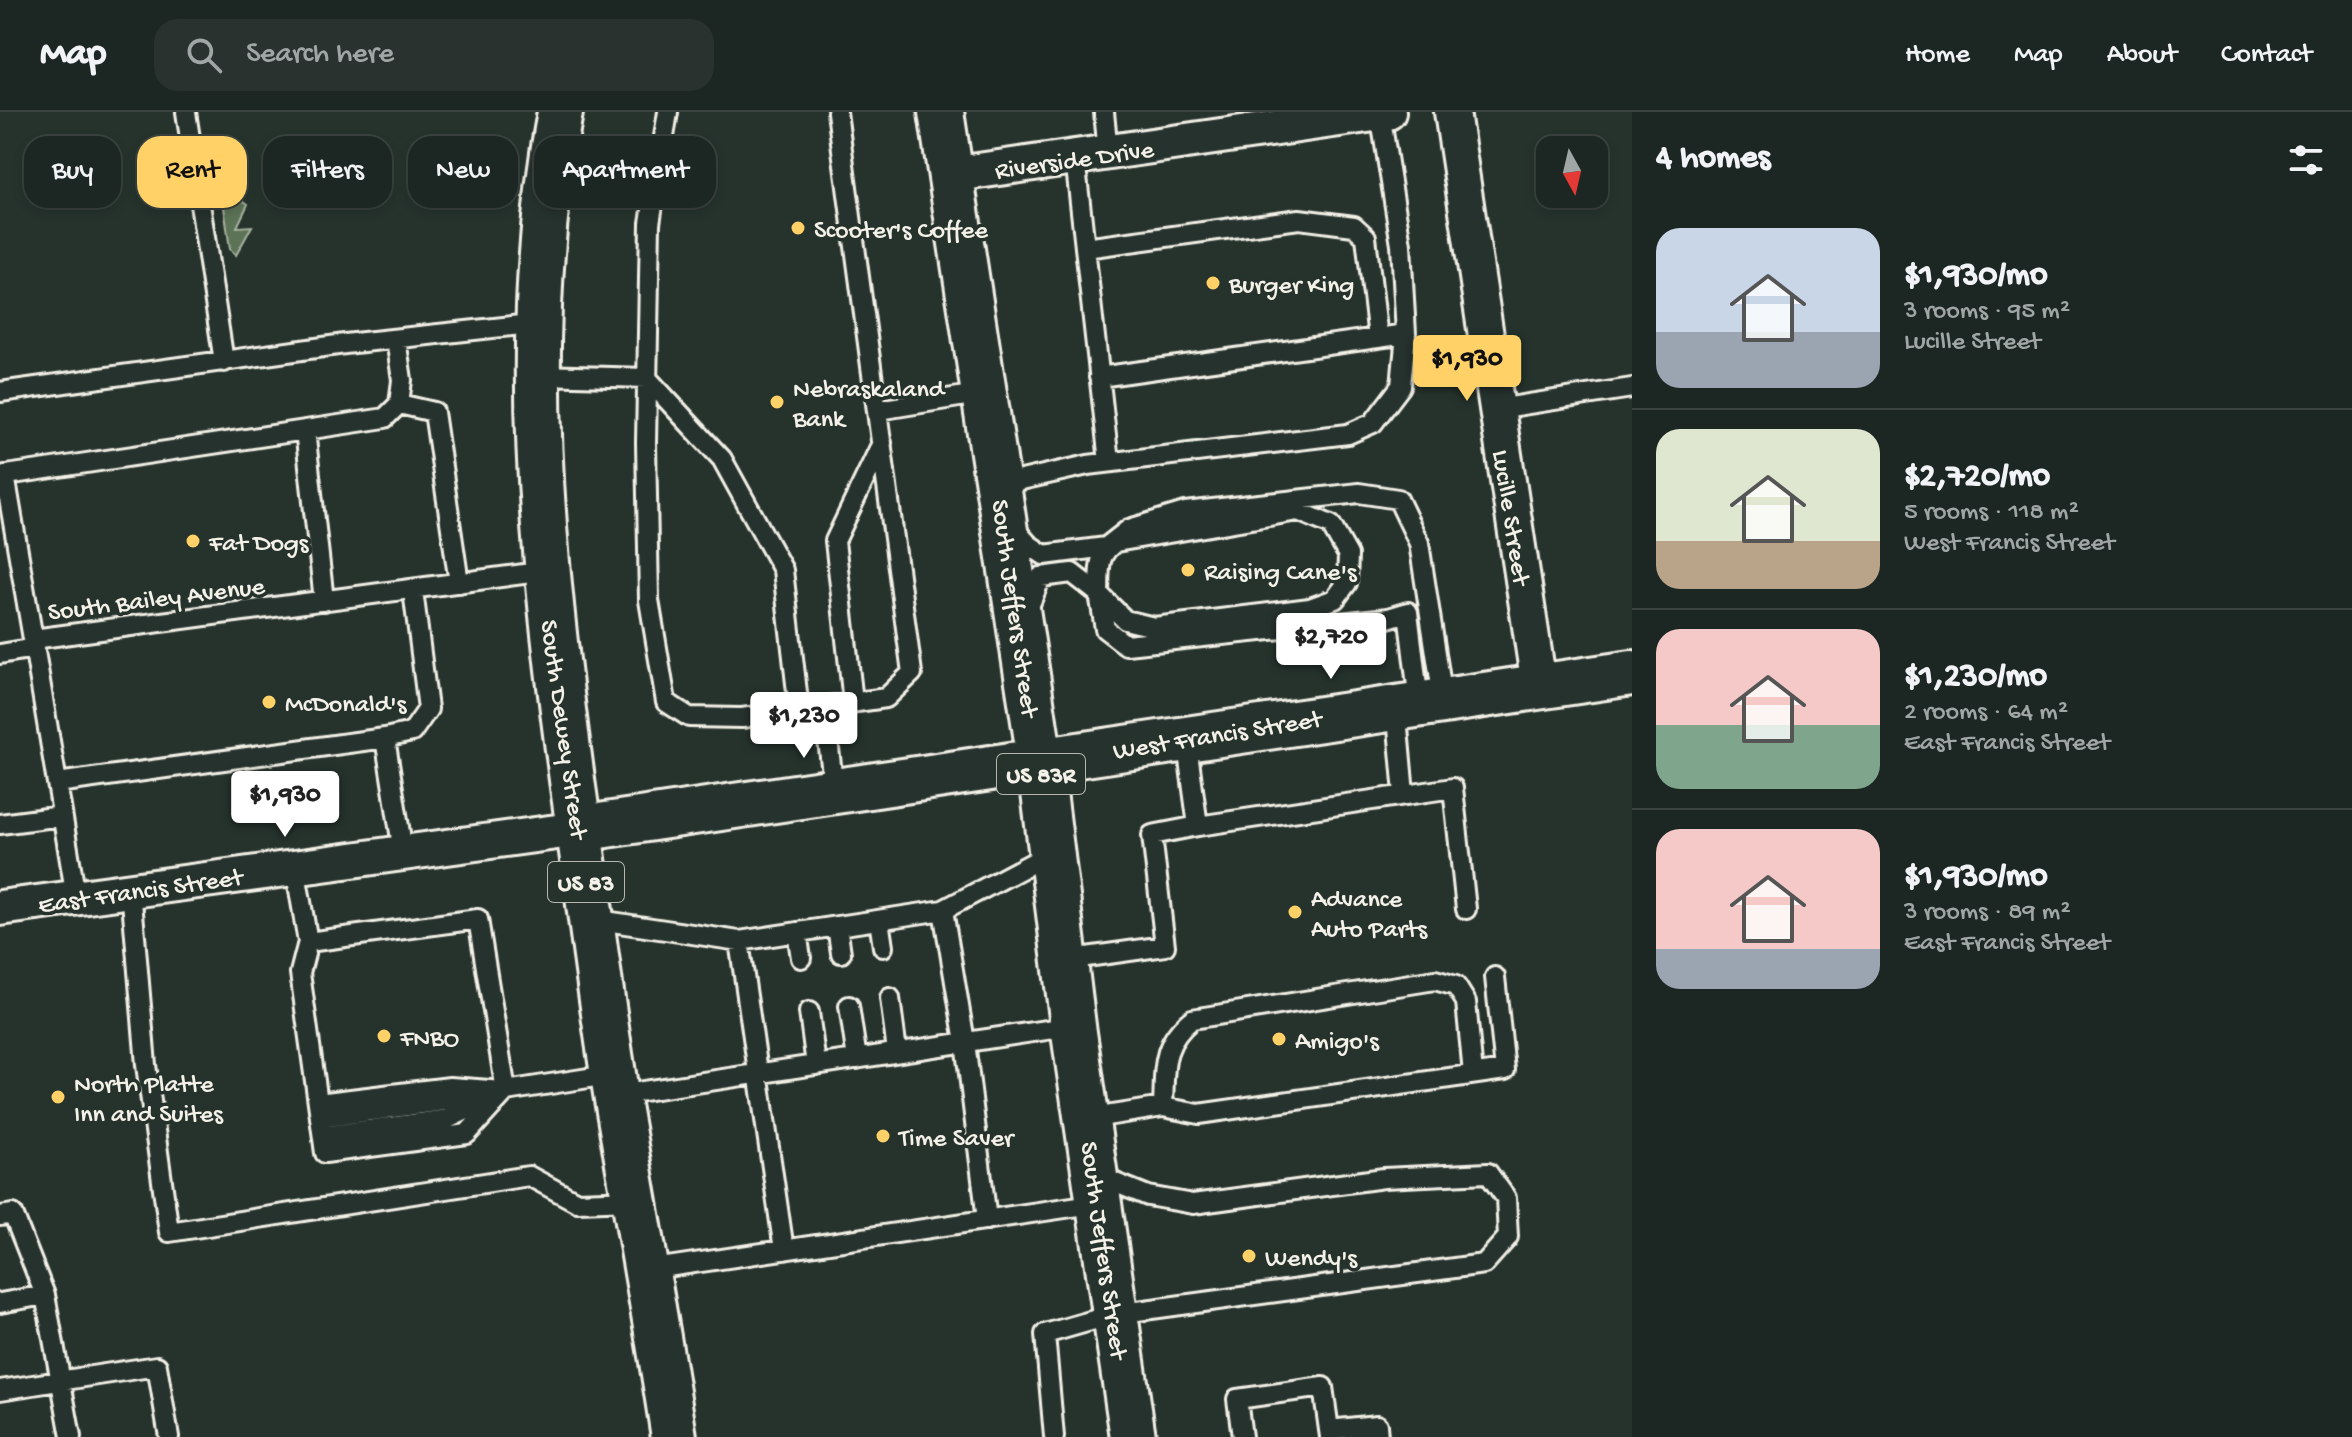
<!DOCTYPE html>
<meta charset="utf-8">
<style>
body{margin:0;font-family:"Gochi Hand",sans-serif;background:#29322f;color:#f1f3f6;height:100vh;display:flex;flex-direction:column;font-size:30px;white-space:nowrap}
*{box-sizing:border-box;margin:0}
p{font-size:26px;color:#a0a5a5}
.icon{flex:none;width:44px;height:44px;fill:none;stroke:currentColor;stroke-width:2;stroke-linecap:round;stroke-linejoin:round}
.map{position:relative;flex:1;overflow:hidden}
.sheet{display:flex;flex-direction:column;background:#1c2622;width:720px}
.sheet>*{flex:none}
.banner{position:absolute;left:24px;top:24px;width:760px;height:72px;display:flex;gap:16px}
.needle{width:52px;rotate:172deg}
.controls{position:absolute;left:1536px;top:24px;display:grid;gap:16px}
.controls a{display:grid;place-items:center;width:72px;height:72px;border-radius:16px;background:#1c2622;box-shadow:0 4px 12px #0003,0 0 0 2px #3a4340;font-size:40px}
.price{position:absolute;translate:-50% -68px;padding:0 18px;border-radius:8px;background:#fff;color:#222;font-size:26px;line-height:52px;filter:drop-shadow(0 2px 4px #0008)}
.price::after{content:'';position:absolute;left:50%;top:48px;width:24px;height:18px;margin-left:-12px;background:inherit;clip-path:polygon(0 0,100% 0,50% 100%)}
.price.current{background:#ffd166;color:#111}
ul{padding:0;list-style:none}
li{display:flex;align-items:center;gap:24px;height:200px;padding:0 24px}
li+li{border-top:2px solid #3a4340}
li span{display:grid;place-items:center;flex:none;width:224px;height:160px;border-radius:24px;color:#555}
li>.icon{margin-inline-start:auto}
span .icon{width:96px;height:96px;fill:#fffc;stroke-width:1}
li b{font-size:34px}
h2{display:flex;justify-content:space-between;align-items:center;height:96px;padding:0 24px;font-size:34px}
.tag{padding:0 28px;border-radius:24px;background:#1c2622;box-shadow:0 4px 12px #0003,0 0 0 2px #3a4340;font-size:28px;line-height:72px}
.tag.current{background:#ffd166;color:#111}
header{display:flex;align-items:center;gap:48px;box-sizing:border-box;height:112px;padding:0 40px;background:#1c2622;border-bottom:2px solid #3a4340}
header strong{font-size:38px}
nav{display:flex;gap:44px;margin-inline-start:auto;font-size:28px}
.search{width:560px;height:72px;background:#29322f;display:flex;align-items:center;gap:20px;box-sizing:border-box;padding:0 28px;border-radius:24px;color:#a0a5a5;font-size:30px}
main{display:flex;flex:1;min-height:0}
.map>svg:first-child{display:block}
.green{fill:#5b7357;stroke:#a8b2a0;stroke-width:2}
.lines{fill:none;stroke-linecap:round;stroke-linejoin:round}
.service-casing{stroke:#f4f1e8;stroke-width:24}
.minor-casing{stroke:#f4f1e8;stroke-width:40}
.tertiary-casing{stroke:#f4f1e8;stroke-width:50}
.trunk-casing{stroke:#f4f1e8;stroke-width:50}
.service{stroke:#26332d;stroke-width:18}
.minor{stroke:#26332d;stroke-width:34}
.tertiary{stroke:#26332d;stroke-width:44}
.trunk{stroke:#26332d;stroke-width:44}
.poi-dot{fill:#ffd166;stroke:#26332d;stroke-width:3}
.labels{text-anchor:middle;stroke-width:7;stroke-linejoin:round;paint-order:stroke}
.shield{fill:#26332d;stroke:#b6b8b0;stroke-width:2}
.shield-label{font-size:24px;font-weight:bold;fill:#f4f1e8}
.street-label{font-size:26px;fill:#f4f1e8;stroke:#26332d}
.poi-label{font-size:26px;fill:#f4f1e8;stroke:#26332d;text-anchor:start}
</style>
<header>
<strong>Map</strong>
<div class="search"><svg class="icon" aria-label="search" viewBox="0 0 24 24"><circle cx="10" cy="10" r="6"/><path d="M15 15l6 6"/></svg>Search here</div>
<nav><a>Home</a><a>Map</a><a>About</a><a>Contact</a></nav>
</header>
<main>
<div class="map">
<svg width="1632" height="1325" viewBox="0 0 1632 1325">
<rect width="100%" height="100%" fill="#26332d"/>
<filter id="ink" filterUnits="userSpaceOnUse"><feTurbulence type="fractalNoise" baseFrequency=".0125" numOctaves="2"/><feDisplacementMap in="SourceGraphic" scale="16" xChannelSelector="R" yChannelSelector="G"/><feConvolveMatrix kernelMatrix="1 2 1 2 8 2 1 2 1" color-interpolation-filters="sRGB"/></filter>
<g filter="url(#ink)">
<!-- green -->
<path class="green" d="M 244,89 L 248,92 L 237,115 L 252,114 L 236,143 L 230,137 L 224,95 L 231,91 Z"/>
<g class="lines">
<defs>
<path id="service" d="M 186,0 L 224,250
M 668,0 L 650,111 L 646,331 L 649,488 L 666,590 L 689,605 L 742,606 L 886,586 L 912,561 L 837,0
M 1104,0 L 1108,41
M 1075,46 L 1109,350
M 1085,136 L 1299,107 L 1354,114 L 1366,125 L 1378,226
M 539,263 L 647,266 L 722,347 L 783,458 L 799,598
M 1099,265 L 1406,222
M 0,280 L 345,232 L 540,211
M 399,292 L 434,300 L 459,471
M 1497,297 L 1632,276
M 878,298 L 984,281
M 305,318 L 324,489
M 5,363 L 33,527
M 0,364 L 385,306 L 399,292 L 402,268 L 396,227
M 999,373 L 1088,353 L 1348,322 L 1373,311 L 1401,274 L 1406,222 L 1401,133 L 1380,1
M 1298,399 L 1331,413 L 1348,443 L 1347,471 L 1335,487 L 1310,496 L 1154,515 L 1125,508 L 1099,482 C 1100,461 1096,441 1116,430 Z
M 1014,416 L 1028,432 L 1044,443 L 1106,435 L 1129,417 L 1185,400 L 1359,381 L 1398,387 L 1419,431 L 1443,587
M 1028,497 L 1041,465 L 1072,461 L 1099,482 L 1105,517 L 1126,533 L 1388,506 L 1408,500 L 1419,591
M 0,542 L 35,536
M 853,590 L 835,429 L 882,331
M 1396,594 L 1404,682
M 824,595 L 834,678
M 1186,626 L 1198,714
M 57,671 L 385,626
M 0,712 L 62,704
M 403,740 L 385,626 L 412,620 L 428,597 L 413,478
M 295,755 L 308,830 L 478,807 L 506,979 L 614,962
M 131,777 L 146,953 L 169,1120 L 529,1064 L 577,1090 L 634,1088
M 76,785 L 33,527 L 546,459
M 943,798 L 965,930 L 987,1108
M 592,807 L 739,829 L 943,798 L 1051,741
M 879,808 L 883,835
M 837,814 L 841,841
M 797,820 L 801,846
M 739,829 L 784,1138
M 308,830 L 300,861 L 325,1041 L 467,1022 L 506,979
M 1065,848 L 1165,834 L 1152,723 L 1198,714 L 1453,676 L 1466,797
M 890,886 L 897,940
M 849,894 L 857,947
M 809,900 L 816,953
M 617,983 L 1073,914
M 318,991 L 450,975 L 503,979
M 1163,995 C 1165,957 1160,933 1192,907 L 1435,868 L 1456,874 L 1466,890 L 1473,962
M 320,1006 L 480,984
M 1087,1007 L 1163,995 L 1199,1002 L 1505,958 L 1495,865
M 323,1024 L 448,1007 L 496,984
M 0,1104 L 13,1102 L 45,1183
M 647,1158 L 1099,1091
M 0,1191 L 45,1183 L 71,1325
M 0,1278 L 157,1254 L 169,1325
M 1329,1318 L 1377,1313 L 1378,1325
M 1054,1325 L 1045,1222 L 1115,1202 L 1484,1152 L 1508,1125 L 1506,1086 L 1488,1061 L 1384,1066 L 1193,1092 L 1148,1084 L 1098,1064
M 1242,1325 L 1237,1287 L 1323,1275 L 1330,1325"/>
<path id="minor" d="M 1452,0 L 1539,573
M 950,63 L 1388,0
M 0,796 L 579,717"/>
<path id="tertiary" d="M 579,717 L 1632,561"/>
<path id="trunk" d="M 560,0 C 518,223 543,452 573,675 C 588,779 600,884 617,987 C 636,1100 657,1212 674,1325
M 941,0 L 1040,648 L 1073,914 L 1133,1325"/>
</defs>
<!-- service casing -->
<use href="#service" class="service-casing"/>
<!-- minor casing -->
<use href="#minor" class="minor-casing"/>
<!-- tertiary casing -->
<use href="#tertiary" class="tertiary-casing"/>
<!-- trunk casing -->
<use href="#trunk" class="trunk-casing"/>
<!-- service -->
<use href="#service" class="service"/>
<!-- minor -->
<use href="#minor" class="minor"/>
<!-- tertiary -->
<use href="#tertiary" class="tertiary"/>
<!-- trunk -->
<use href="#trunk" class="trunk"/>
</g>
</g>
<!-- markers -->
<g class="poi-dot">
<circle cx="798" cy="116" r="8"/>
<circle cx="1213" cy="171" r="8"/>
<circle cx="777" cy="290" r="8"/>
<circle cx="193" cy="429" r="8"/>
<circle cx="1188" cy="458" r="8"/>
<circle cx="269" cy="590" r="8"/>
<circle cx="1295" cy="800" r="8"/>
<circle cx="384" cy="924" r="8"/>
<circle cx="1279" cy="927" r="8"/>
<circle cx="58" cy="985" r="8"/>
<circle cx="883" cy="1024" r="8"/>
<circle cx="1249" cy="1144" r="8"/>
</g>
<g class="labels">
<!-- shield labels -->
<g class="shield">
<rect x="997" y="642" width="88" height="40" rx="6"/>
<rect x="548" y="750" width="76" height="40" rx="6"/>
</g>
<g class="shield-label">
<text x="1041" y="670">US 83R</text>
<text x="586" y="778">US 83</text>
</g>
<!-- street labels -->
<g class="street-label">
<text transform="translate(1074 46) rotate(-8)" y="9">Riverside Drive</text>
<text transform="translate(1513 405) rotate(81)" y="9">Lucille Street</text>
<text transform="translate(156 485) rotate(-7)" y="9">South Bailey Avenue</text>
<text transform="translate(1017 496) rotate(82)" y="9">South Jeffers Street</text>
<text transform="translate(566 617) rotate(82)" y="9">South Dewey Street</text>
<text transform="translate(1217 621) rotate(-9)" y="9">West Francis Street</text>
<text transform="translate(140 777) rotate(-8)" y="9">East Francis Street</text>
<text transform="translate(1106 1138) rotate(82)" y="9">South Jeffers Street</text>
</g>
<!-- poi labels -->
<g class="poi-label">
<text x="814" y="125">Scooter's Coffee</text>
<text x="1229" y="180">Burger King</text>
<text x="793" y="284">Nebraskaland<tspan x="793" dy="30">Bank</tspan></text>
<text x="209" y="438">Fat Dogs</text>
<text x="1204" y="467">Raising Cane's</text>
<text x="285" y="599">McDonald's</text>
<text x="1311" y="794">Advance<tspan x="1311" dy="30">Auto Parts</tspan></text>
<text x="400" y="933">FNBO</text>
<text x="1295" y="936">Amigo's</text>
<text x="74" y="979">North Platte<tspan x="74" dy="30">Inn and Suites</tspan></text>
<text x="899" y="1033">Time Saver</text>
<text x="1265" y="1153">Wendy's</text>
</g>
</g>
</svg>
<div class="controls">
<a><svg class="needle" viewBox="-14 -14 28 28"><path d="M0-13l5 13h-10z" fill="#e53935"/><path d="M0 13l5-13h-10z" fill="#a0a5a5"/></svg></a>
</div>
<b class="price current" style="left:1467px;top:291px">$1,930</b>
<b class="price" style="left:1331px;top:569px">$2,720</b>
<b class="price" style="left:804px;top:648px">$1,230</b>
<b class="price" style="left:285px;top:727px">$1,930</b>
<div class="banner">
<a class="tag">Buy</a>
<a class="tag current">Rent</a>
<a class="tag">Filters</a>
<a class="tag">New</a>
<a class="tag">Apartment</a>
</div>
</div>
<section class="sheet">
<h2>4 homes<svg class="icon" aria-label="filters" viewBox="0 0 24 24"><path d="M4 7h16M4 17h16"/><circle cx="9" cy="7" r="2"/><circle cx="15" cy="17" r="2"/></svg></h2>
<ul>
<li><span style="background:linear-gradient(#c9d6e8 65%,#9aa5b1 0)"><svg class="icon" aria-label="home" viewBox="0 0 24 24"><path d="M3 11l9-7 9 7M6 9v11h12V9"/></svg></span><div><b>$1,930/mo</b><p>3 rooms · 95 m²</p><p>Lucille Street</p></div></li>
<li><span style="background:linear-gradient(#dfe7d0 70%,#b9a48a 0)"><svg class="icon" aria-label="home" viewBox="0 0 24 24"><path d="M3 11l9-7 9 7M6 9v11h12V9"/></svg></span><div><b>$2,720/mo</b><p>5 rooms · 118 m²</p><p>West Francis Street</p></div></li>
<li><span style="background:linear-gradient(#f6c9c9 60%,#7fa58c 0)"><svg class="icon" aria-label="home" viewBox="0 0 24 24"><path d="M3 11l9-7 9 7M6 9v11h12V9"/></svg></span><div><b>$1,230/mo</b><p>2 rooms · 64 m²</p><p>East Francis Street</p></div></li>
<li><span style="background:linear-gradient(#f6c9c9 75%,#9aa5b1 0)"><svg class="icon" aria-label="home" viewBox="0 0 24 24"><path d="M3 11l9-7 9 7M6 9v11h12V9"/></svg></span><div><b>$1,930/mo</b><p>3 rooms · 89 m²</p><p>East Francis Street</p></div></li>
</ul>
</section>
</main>
